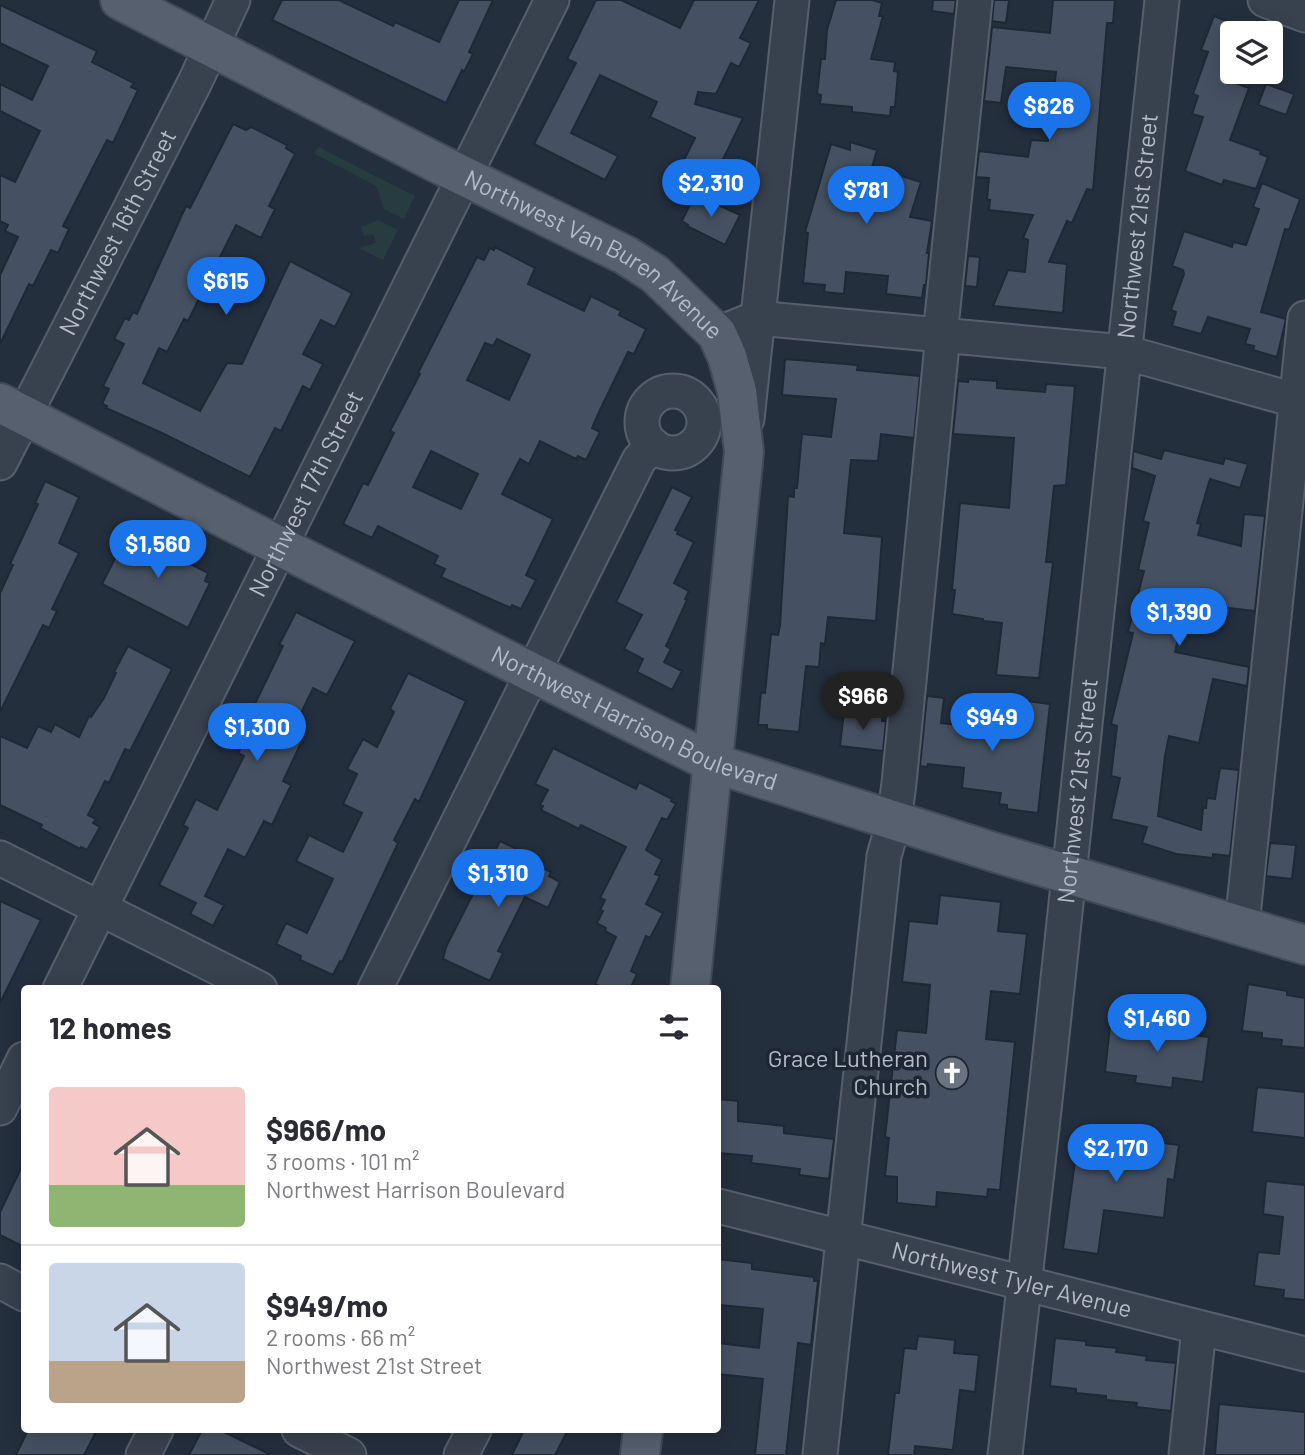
<!DOCTYPE html>
<meta charset="utf-8">
<style>
body{margin:0;font-family:Barlow,sans-serif;background:#f2f2f3;color:#2b2b33;height:100vh;display:flex;flex-direction:column;font-size:26px;white-space:nowrap}
*{box-sizing:border-box;margin:0}
p{font-size:23px;color:#7c7c81}
.icon{flex:none;width:38px;height:38px;fill:none;stroke:currentColor;stroke-width:2;stroke-linecap:round;stroke-linejoin:round}
.map{position:relative;flex:1;overflow:hidden}
.details{position:absolute;left:21px;top:985px;width:700px;height:448px;display:flex;flex-direction:column;background:#fff;border-radius:7px;box-shadow:0 4px 18px #0003}
.details>*{flex:none}
.controls{position:absolute;left:1220px;top:21px;display:grid;gap:14px}
.controls a{display:grid;place-items:center;width:63px;height:63px;border-radius:7px;background:#fff;box-shadow:0 4px 18px #0003;font-size:35px}
.price{position:absolute;translate:-50% -60px;padding:0 16px;border-radius:24px;background:#1a73e8;color:#fff;font-size:23px;line-height:46px;filter:drop-shadow(0 2px 4px #0008)}
.price::after{content:'';position:absolute;left:50%;top:42px;width:21px;height:16px;margin-left:-10px;background:inherit;clip-path:polygon(0 0,100% 0,50% 100%)}
.price.active{background:#222;color:#fff}
ul{padding:0;list-style:none}
li{display:flex;align-items:center;gap:21px;height:175px;padding:0 28px}
li+li{border-top:2px solid #e1e1e2}
li span{display:grid;place-items:center;flex:none;width:196px;height:140px;border-radius:7px;color:#555}
li>.icon{margin-inline-start:auto}
span .icon{width:84px;height:84px;fill:#fffc;stroke-width:1}
li b{font-size:30px}
h2{display:flex;justify-content:space-between;align-items:center;height:84px;padding:0 28px;font-size:30px}
.map>svg:first-child{display:block}
.garden{fill:#263c3f}
.building{fill:#455162;stroke:#1f2835;stroke-width:2;fill-rule:evenodd}
.lines{fill:none;stroke-linecap:round;stroke-linejoin:round}
.minor-casing{stroke:#565f6c;stroke-width:37}
.major-casing{stroke:#414a57;stroke-width:42}
.minor{stroke:#38414e;stroke-width:33}
.major{stroke:#56606e;stroke-width:38}
.labels{text-anchor:middle;stroke-width:7;stroke-linejoin:round;paint-order:stroke}
.street-label{font-size:24px;fill:#b4bcc9;stroke:#1d2633}
.poi-label{font-size:24px;fill:#b4bcc9;stroke:#1d2633;text-anchor:end}
</style>
<div class="map">
<svg width="1305" height="1455" viewBox="0 0 1305 1455">
<rect width="100%" height="100%" fill="#242f3e"/>
<!-- garden -->
<path class="garden" d="M 318,147 L 415,196 L 404,219 L 384,209 L 376,186 L 315,154 Z
M 378,220 L 398,230 L 383,260 L 359,248 L 376,243 L 373,234 L 364,236 L 361,227 Z"/>
<!-- building -->
<path class="building" d="M 282,0 L 339,0 L 393,26 L 395,22 L 439,42 L 459,0 L 493,0 L 469,52 L 473,54 L 464,72 L 462,70 L 446,103 L 272,20 Z
M 596,0 L 621,0 L 680,28 L 694,0 L 759,0 L 740,38 L 751,43 L 739,67 L 731,63 L 716,94 L 698,92 L 695,104 L 743,118 L 713,180 L 682,164 L 695,138 L 650,117 L 657,102 L 600,75 L 571,133 L 618,156 L 605,180 L 534,144 L 576,63 L 567,59 Z
M 836,0 L 872,0 L 882,3 L 879,16 L 883,16 L 871,59 L 895,62 L 894,71 L 898,72 L 895,107 L 891,107 L 890,116 L 852,112 L 852,107 L 820,104 L 821,95 L 817,94 L 821,59 L 825,59 L 827,30 Z
M 933,0 L 956,0 L 954,14 L 932,11 Z
M 994,0 L 1009,0 L 1006,23 L 992,21 Z
M 1053,0 L 1115,0 L 1113,23 L 1107,23 L 1093,190 L 1087,189 L 1072,223 L 1067,221 L 1049,262 L 1067,264 L 1063,313 L 993,306 L 1008,270 L 1025,272 L 1028,240 L 1023,238 L 1033,215 L 989,210 L 990,200 L 987,200 L 989,178 L 976,177 L 979,151 L 1028,157 L 1031,140 L 1048,141 L 1056,72 L 1006,67 L 1001,103 L 984,101 L 992,27 L 1050,33 Z
M 0,5 L 97,51 L 92,62 L 134,83 L 131,87 L 138,90 L 113,143 L 107,140 L 63,226 L 69,229 L 58,253 L 51,250 L 33,286 L 29,284 L 0,344 L 0,275 L 18,237 L 5,231 L 8,225 L 0,221 L 0,175 L 15,182 L 40,131 L 0,111 L 0,84 L 32,100 L 48,66 L 0,43 Z
M 1214,16 L 1232,23 L 1232,82 L 1249,88 L 1230,140 L 1261,151 L 1260,154 L 1268,157 L 1256,189 L 1224,180 L 1222,185 L 1185,171 L 1203,117 L 1192,114 L 1198,96 L 1193,94 L 1208,52 L 1201,50 Z
M 1266,84 L 1294,94 L 1286,115 L 1258,105 Z
M 233,124 L 246,130 L 251,127 L 287,145 L 286,148 L 295,154 L 269,206 L 275,209 L 261,238 L 236,225 L 188,321 L 184,319 L 167,352 L 159,348 L 143,383 L 200,411 L 227,363 L 242,364 L 290,261 L 352,293 L 335,327 L 321,320 L 303,354 L 323,364 L 310,390 L 303,386 L 281,431 L 275,428 L 250,477 L 162,433 L 106,408 L 107,406 L 102,404 L 109,389 L 103,386 L 124,344 L 114,339 L 125,318 L 129,320 L 133,312 L 137,314 L 186,206 L 190,208 Z
M 850,142 L 877,150 L 872,167 L 921,182 L 910,217 L 932,221 L 927,253 L 929,253 L 926,285 L 924,285 L 922,298 L 886,294 L 888,276 L 846,272 L 844,294 L 824,292 L 825,285 L 803,283 L 808,233 L 805,232 L 831,144 L 850,150 Z
M 1262,183 L 1300,199 L 1289,230 L 1285,229 L 1261,312 L 1286,319 L 1277,357 L 1253,350 L 1254,346 L 1245,344 L 1250,329 L 1208,317 L 1201,334 L 1172,326 L 1176,312 L 1171,310 L 1184,274 L 1183,270 L 1172,266 L 1184,231 L 1232,247 L 1233,242 L 1246,245 L 1259,209 L 1253,207 Z
M 695,194 L 740,215 L 725,245 L 687,226 L 688,225 L 682,221 Z
M 495,247 L 535,268 L 528,284 L 584,311 L 591,296 L 621,311 L 619,315 L 646,329 L 634,354 L 628,352 L 599,412 L 592,428 L 600,432 L 586,460 L 578,456 L 576,459 L 540,441 L 529,464 L 520,459 L 502,494 L 553,519 L 526,575 L 536,580 L 521,609 L 512,605 L 511,608 L 441,577 L 445,569 L 434,564 L 438,556 L 378,526 L 372,538 L 343,524 L 363,483 L 368,485 L 394,433 L 390,431 L 420,374 L 418,373 L 477,257 L 484,260 L 490,248 L 494,250 ZM 497,339 L 530,355 L 509,400 L 467,380 L 485,343 L 493,346 ZM 431,451 L 478,474 L 461,509 L 413,487 Z
M 968,256 L 980,257 L 977,287 L 965,286 Z
M 785,359 L 858,365 L 857,370 L 920,376 L 914,438 L 881,434 L 878,461 L 851,460 L 844,533 L 882,537 L 876,621 L 828,617 L 825,644 L 821,643 L 819,667 L 806,666 L 799,732 L 767,729 L 767,725 L 758,725 L 761,692 L 765,693 L 771,634 L 778,635 L 780,625 L 788,496 L 794,497 L 794,488 L 797,488 L 802,434 L 831,437 L 836,399 L 782,395 Z
M 968,379 L 997,381 L 997,388 L 1045,392 L 1046,384 L 1075,386 L 1066,485 L 1054,486 L 1051,515 L 1046,562 L 1053,562 L 1039,678 L 996,675 L 1002,623 L 983,621 L 983,619 L 952,614 L 955,590 L 952,590 L 960,503 L 1009,508 L 1014,438 L 953,434 L 958,381 L 968,382 Z
M 1164,450 L 1223,464 L 1225,458 L 1248,464 L 1240,488 L 1210,479 L 1197,523 L 1201,524 L 1198,535 L 1241,546 L 1244,514 L 1265,516 L 1255,611 L 1211,606 L 1208,621 L 1184,615 L 1175,652 L 1249,667 L 1247,686 L 1213,679 L 1199,743 L 1169,736 L 1165,756 L 1158,816 L 1201,830 L 1203,808 L 1206,808 L 1207,798 L 1215,799 L 1220,768 L 1239,770 L 1230,856 L 1213,854 L 1213,858 L 1176,854 L 1142,843 L 1147,827 L 1111,819 L 1120,778 L 1111,776 L 1117,726 L 1111,724 L 1133,633 L 1128,632 L 1144,571 L 1138,570 L 1149,523 L 1143,521 L 1155,476 L 1132,468 L 1133,451 L 1161,459 Z
M 45,481 L 79,497 L 59,543 L 79,553 L 52,609 L 57,611 L 49,628 L 43,625 L 0,712 L 0,593 L 13,565 L 10,564 L 38,504 L 35,503 Z
M 672,487 L 692,497 L 675,530 L 678,531 L 677,534 L 694,542 L 674,583 L 689,591 L 685,599 L 687,600 L 666,646 L 671,649 L 664,662 L 682,671 L 672,690 L 637,672 L 643,659 L 624,649 L 642,615 L 616,602 Z
M 135,535 L 208,573 L 205,581 L 210,583 L 188,628 L 102,584 L 124,541 L 131,544 Z
M 296,612 L 355,641 L 327,695 L 313,688 L 289,738 L 301,743 L 283,781 L 291,785 L 272,825 L 264,821 L 245,858 L 228,849 L 205,896 L 224,905 L 213,926 L 190,914 L 196,903 L 159,885 L 188,828 L 183,825 L 196,799 L 217,810 L 244,756 L 238,753 L 244,741 L 236,737 L 245,717 L 248,718 L 283,646 L 279,645 Z
M 128,646 L 172,669 L 130,751 L 125,749 L 109,783 L 105,781 L 88,815 L 96,819 L 93,823 L 100,827 L 87,850 L 81,847 L 80,849 L 40,828 L 42,825 L 0,805 L 0,736 L 27,748 L 38,726 L 51,732 L 55,724 L 79,737 L 89,716 L 91,717 L 104,698 L 116,673 L 114,672 Z
M 408,673 L 466,701 L 419,802 L 415,799 L 394,840 L 398,843 L 342,962 L 340,961 L 333,975 L 300,960 L 301,956 L 276,944 L 286,923 L 307,933 L 333,879 L 296,861 L 309,835 L 343,852 L 362,813 L 343,804 L 357,774 L 347,769 L 363,739 L 377,747 L 394,712 L 390,709 Z
M 927,696 L 944,698 L 941,723 L 1008,730 L 1010,718 L 1017,719 L 1019,700 L 1050,704 L 1038,813 L 1007,809 L 1007,805 L 999,804 L 1001,793 L 962,788 L 964,768 L 928,764 L 927,767 L 920,766 Z
M 844,712 L 882,716 L 882,721 L 886,721 L 883,751 L 840,746 Z
M 553,748 L 636,789 L 639,782 L 672,799 L 671,801 L 676,804 L 667,820 L 662,818 L 646,850 L 662,860 L 655,874 L 660,876 L 646,904 L 663,913 L 650,938 L 646,936 L 631,971 L 637,974 L 630,989 L 605,989 L 595,984 L 616,937 L 605,931 L 606,928 L 597,923 L 603,911 L 600,910 L 605,900 L 600,898 L 626,847 L 581,825 L 579,829 L 541,810 L 543,806 L 540,805 L 548,790 L 535,784 Z
M 500,841 L 544,862 L 541,867 L 551,872 L 549,876 L 560,882 L 548,908 L 525,897 L 498,951 L 503,953 L 490,981 L 443,959 L 446,947 Z
M 1270,843 L 1296,845 L 1292,879 L 1266,876 Z
M 940,895 L 1001,902 L 998,931 L 1027,934 L 1020,994 L 991,991 L 986,1039 L 1015,1042 L 1000,1190 L 988,1189 L 987,1197 L 937,1192 L 936,1207 L 897,1203 L 897,1177 L 885,1176 L 889,1138 L 885,1137 L 897,1030 L 926,1033 L 930,985 L 902,982 L 909,921 L 937,924 Z
M 0,901 L 41,920 L 0,1003 Z
M 1248,984 L 1287,991 L 1287,995 L 1305,998 L 1305,1048 L 1281,1046 L 1282,1040 L 1262,1038 L 1262,1033 L 1242,1031 Z
M 1145,1018 L 1175,1022 L 1174,1033 L 1209,1037 L 1203,1082 L 1173,1078 L 1172,1088 L 1135,1083 L 1136,1076 L 1105,1072 L 1110,1026 L 1143,1030 Z
M 1257,1087 L 1305,1092 L 1305,1138 L 1252,1132 Z
M 718,1099 L 738,1101 L 738,1121 L 784,1126 L 784,1133 L 834,1139 L 829,1179 L 799,1175 L 800,1169 L 751,1163 L 752,1156 L 718,1153 Z
M 1079,1132 L 1179,1145 L 1174,1180 L 1168,1179 L 1164,1218 L 1104,1210 L 1098,1254 L 1063,1249 Z
M 24,1162 L 24,1247 L 0,1235 L 0,1212 Z
M 1266,1181 L 1305,1185 L 1305,1300 L 1283,1298 L 1284,1290 L 1254,1286 L 1258,1252 L 1279,1254 L 1283,1217 L 1263,1214 Z
M 718,1259 L 752,1263 L 752,1269 L 814,1277 L 814,1281 L 818,1281 L 811,1345 L 798,1343 L 786,1455 L 755,1455 L 763,1379 L 718,1374 L 718,1343 L 759,1348 L 763,1309 L 718,1305 Z
M 918,1336 L 955,1340 L 954,1353 L 979,1355 L 975,1392 L 960,1390 L 953,1450 L 915,1446 L 914,1455 L 888,1455 L 895,1393 L 899,1393 L 904,1348 L 916,1349 Z
M 1055,1338 L 1086,1341 L 1086,1345 L 1117,1348 L 1116,1352 L 1147,1356 L 1146,1360 L 1176,1363 L 1171,1411 L 1136,1407 L 1137,1403 L 1106,1400 L 1106,1396 L 1076,1393 L 1076,1389 L 1050,1386 Z
M 1219,1404 L 1305,1412 L 1305,1455 L 1215,1455 Z
M 28,1430 L 97,1430 L 84,1455 L 16,1455 Z
M 202,1430 L 220,1430 L 271,1455 L 189,1455 Z
M 524,1430 L 568,1430 L 555,1455 L 512,1455 Z"/>
<g class="lines">
<defs>
<g id="minor">
<path d="M 1265,0 L 1305,15"/>
<path d="M 717,334 L 757,318 L 1124,352 L 1305,403"/>
<circle cx="673" cy="422" r="31"/>
<path d="M 747,419 L 792,0"/>
<path id="s1" d="M 0,463 L 195,82 L 233,0"/>
<path d="M 0,858 L 260,989"/>
<path d="M 1242,925 L 1305,318"/>
<path id="s2" d="M 60,989 L 552,0"/>
<path d="M 375,989 L 639,460 L 653,445"/>
<path d="M 0,1108 L 24,1059"/>
<path id="s3" d="M 718,1206 L 1305,1354"/>
<path d="M 0,1281 L 24,1294"/>
<path d="M 299,1430 L 349,1455"/>
<path d="M 143,1455 L 156,1430"/>
<path d="M 461,1455 L 474,1430"/>
<path d="M 820,1455 L 884,856 L 894,821 L 899,783 L 941,355 L 942,317 L 975,0"/>
<path id="s4" d="M 1005,1455 L 1045,1101 L 1162,0"/>
<path d="M 1186,1455 L 1199,1328"/>
</g>
<g id="major">
<path id="s5" d="M 120,0 L 437,163 L 625,255 L 655,274 L 717,334 L 727,356 L 737,391 L 744,452 L 690,989"/>
<path id="s6" d="M 0,403 L 281,547 L 713,763 L 990,851 L 1305,945"/>
<path d="M 640,1455 L 643,1430"/>
</g>
</defs>
<!-- minor casing -->
<use href="#minor" class="minor-casing"/>
<!-- major casing -->
<use href="#major" class="major-casing"/>
<!-- minor -->
<use href="#minor" class="minor"/>
<!-- major -->
<use href="#major" class="major"/>
</g>
<!-- icons -->
<defs>
<symbol id="church-disc" viewBox="-11 -11 22 22"><circle r="9.5" fill="#6b7280" stroke="#1d2633"/><path d="M-1.2-6h2.4v3.5h3.3v2.4h-3.3V6h-2.4V-.1h-3.3v-2.4h3.3Z" fill="#fff"/></symbol>
</defs>
<g fill-rule="evenodd">
<use href="#church-disc" x="933" y="1054" width="38" height="38"/>
</g>
<g class="labels">
<!-- street labels -->
<g class="street-label">
<text dy="8" stroke="none"><textPath href="#s4" startOffset="1236">Northwest 21st Street</textPath></text>
<text dy="8" stroke="none"><textPath href="#s1" startOffset="259">Northwest 16th Street</textPath></text>
<text dy="8" stroke="none"><textPath href="#s5" startOffset="539">Northwest Van Buren Avenue</textPath></text>
<text dy="8" stroke="none"><textPath href="#s2" startOffset="553">Northwest 17th Street</textPath></text>
<text dy="8" stroke="none"><textPath href="#s6" startOffset="709">Northwest Harrison Boulevard</textPath></text>
<text dy="8" stroke="none"><textPath href="#s4" startOffset="668">Northwest 21st Street</textPath></text>
<text dy="8" stroke="none"><textPath href="#s3" startOffset="303">Northwest Tyler Avenue</textPath></text>
</g>
<!-- poi labels -->
<g class="poi-label">
<text x="928" y="1067">Grace Lutheran<tspan x="928" dy="28">Church</tspan></text>
</g>
</g>
</svg>
<div class="controls">
<a><svg class="icon" aria-label="layers" viewBox="0 0 24 24"><path d="M12 4l9 5-9 5-9-5zM3 14l9 5 9-5"/></svg></a>
</div>
<b class="price" style="left:1049px;top:142px">$826</b>
<b class="price" style="left:711px;top:219px">$2,310</b>
<b class="price" style="left:866px;top:226px">$781</b>
<b class="price" style="left:226px;top:317px">$615</b>
<b class="price" style="left:158px;top:580px">$1,560</b>
<b class="price" style="left:1179px;top:648px">$1,390</b>
<b class="price active" style="left:863px;top:732px">$966</b>
<b class="price" style="left:992px;top:753px">$949</b>
<b class="price" style="left:257px;top:763px">$1,300</b>
<b class="price" style="left:498px;top:909px">$1,310</b>
<b class="price" style="left:1157px;top:1054px">$1,460</b>
<b class="price" style="left:1116px;top:1184px">$2,170</b>
<section class="details">
<h2>12 homes<svg class="icon" aria-label="filters" viewBox="0 0 24 24"><path d="M4 7h16M4 17h16"/><circle cx="9" cy="7" r="2"/><circle cx="15" cy="17" r="2"/></svg></h2>
<ul>
<li><span style="background:linear-gradient(#f6c9c9 70%,#8fb573 0)"><svg class="icon" aria-label="home" viewBox="0 0 24 24"><path d="M3 11l9-7 9 7M6 9v11h12V9"/></svg></span><div><b>$966/mo</b><p>3 rooms · 101 m²</p><p>Northwest Harrison Boulevard</p></div></li>
<li><span style="background:linear-gradient(#c9d6e8 70%,#b9a48a 0)"><svg class="icon" aria-label="home" viewBox="0 0 24 24"><path d="M3 11l9-7 9 7M6 9v11h12V9"/></svg></span><div><b>$949/mo</b><p>2 rooms · 66 m²</p><p>Northwest 21st Street</p></div></li>
</ul>
</section>
</div>
